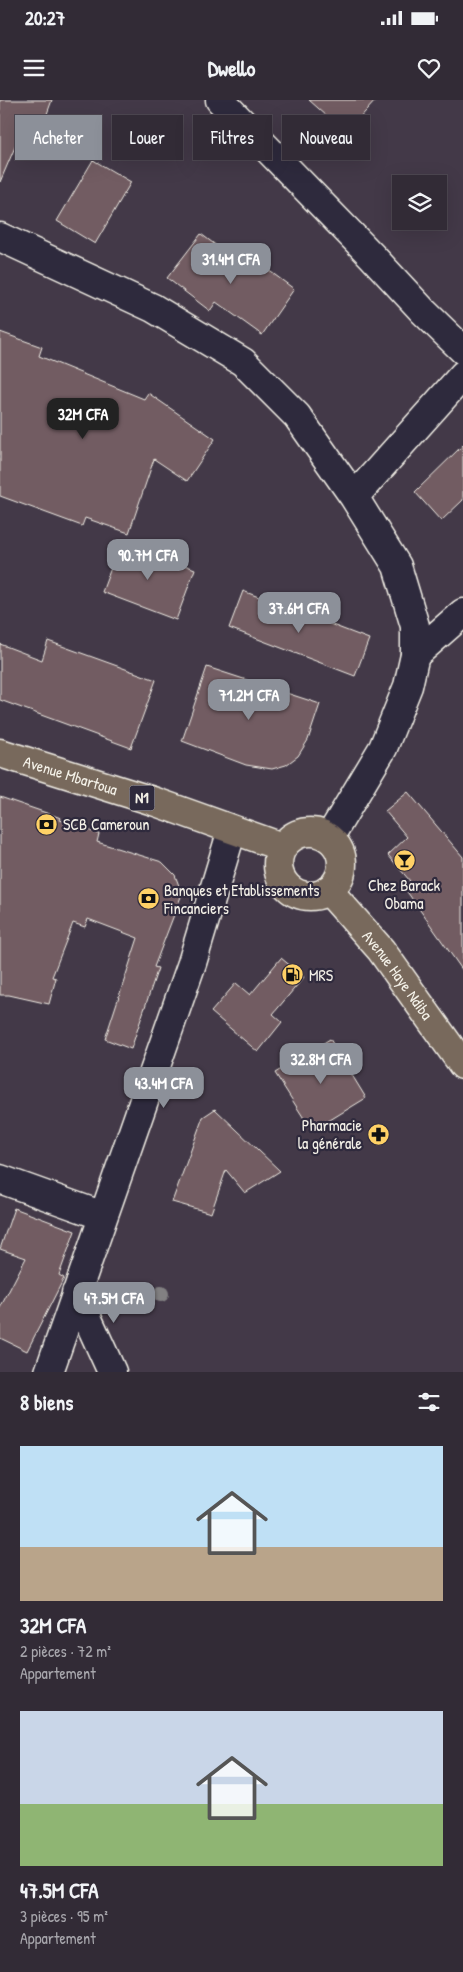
<!DOCTYPE html>
<html lang="fr">
<meta charset="utf-8">
<style>
body{margin:0;font-family:"Patrick Hand",sans-serif;background:#3a333e;color:#f1f3f6;height:100vh;display:flex;flex-direction:column;font-size:19px;white-space:nowrap}
*{box-sizing:border-box;margin:0}
p{font-size:16px;color:#a8a7ad}
.icon{flex:none;width:28px;height:28px;fill:none;stroke:currentColor;stroke-width:2;stroke-linecap:round;stroke-linejoin:round}
.map{position:relative;height:1272px;overflow:hidden}
.panel{display:flex;flex-direction:column;background:#322b36;flex:1}
.panel>*{flex:none}
.hud{position:absolute;left:15px;top:15px;width:434px;height:45px;display:flex;gap:10px}
.fabs{position:absolute;left:392px;top:75px;display:grid;gap:10px}
.fabs a{display:grid;place-items:center;width:55px;height:55px;border-radius:0px;background:#322b36;box-shadow:0 5px 20px #0002,0 0 0 1px #4d4751;font-size:25px}
.price{position:absolute;translate:-50% -42px;padding:0 11px;border-radius:10px;background:#8c9099;color:#fff;font-size:16px;line-height:32px;filter:drop-shadow(0 1px 2px #0008)}
.price::after{content:'';position:absolute;left:50%;top:30px;width:15px;height:11px;margin-left:-8px;background:inherit;clip-path:polygon(0 0,100% 0,50% 100%)}
.price.selected{background:#222;color:#fff}
ul{padding:0;list-style:none}
li{display:grid;align-content:center;gap:10px;height:265px;padding:0 20px}
li span{display:grid;place-items:center;height:155px;border-radius:0px;color:#555}
li>.icon{margin-inline-start:auto}
span .icon{width:90px;height:90px;fill:#fffc;stroke-width:1}
li b{font-size:21px}
h2{display:flex;justify-content:space-between;align-items:center;height:60px;padding:0 20px;font-size:21px}
.tag{padding:0 18px;border-radius:0px;background:#322b36;box-shadow:0 5px 20px #0002,0 0 0 1px #4d4751;font-size:18px;line-height:45px}
.tag.selected{background:#8c9099;color:#fff}
.status{display:flex;justify-content:space-between;align-items:center;height:35px;padding:0 25px;background:#322b36;direction:ltr}
.status svg{height:14px;fill:currentColor}
header{display:flex;justify-content:space-between;align-items:center;height:65px;padding:0 20px;background:#322b36;font-size:22px;font-weight:800}
.map>svg:first-child{display:block}
.building{fill:#725b62;stroke:#f4f1e8}
.lines{fill:none;stroke-linecap:round;stroke-linejoin:round}
.street-casing{stroke:#f4f1e8;stroke-width:31}
.secondary-casing{stroke:#f4f1e8;stroke-width:31}
.highway-casing{stroke:#f4f1e8;stroke-width:31}
.street{stroke:#2f2a3d;stroke-width:28}
.secondary{stroke:#2f2a3d;stroke-width:28}
.highway{stroke:#78695c;stroke-width:28}
.tree{fill:#828082}
.labels{text-anchor:middle;stroke-width:4.5;stroke-linejoin:round;paint-order:stroke}
.shield{fill:#2f2a3d;stroke:#b9b5b5;stroke-width:1}
.shield-label{font-size:15px;font-weight:bold;fill:#f4f1e8}
.street-label{font-size:16px;fill:#f4f1e8;stroke:#2f2a3d}
.poi-label{font-size:16px;fill:#f4f1e8;stroke:#2f2a3d;text-anchor:start}
</style>
<div class="status"><b>20:27</b><svg viewBox="0 0 49 12"><path d="M0 12V9h3v3zM5 12V6h3v6zM10 12V3h3v9zM15 12V0h3v12zM26 1h20v11H26zM47 4h2v5h-2z"/></svg></div>
<header><svg class="icon" aria-label="menu" viewBox="0 0 24 24"><path d="M4 6h16M4 12h16M4 18h16"/></svg>Dwello<svg class="icon" aria-label="heart" viewBox="0 0 24 24"><path d="M12 20l-8-8c-3-5 5-10 8-4 3-6 11-1 8 4z"/></svg></header>
<div class="map">
<svg width="463" height="1272" viewBox="0 0 463 1272">
<rect width="100%" height="100%" fill="#433948"/>
<filter id="ink" filterUnits="userSpaceOnUse"><feTurbulence type="fractalNoise" baseFrequency=".02" numOctaves="2"/><feDisplacementMap in="SourceGraphic" scale="10" xChannelSelector="R" yChannelSelector="G"/><feConvolveMatrix kernelMatrix="1 2 1 2 8 2 1 2 1" color-interpolation-filters="sRGB"/></filter>
<g filter="url(#ink)">
<!-- building -->
<path class="building" d="M 0,0 L 52,0 L 43,25 L 27,19 L 0,82 Z
M 309,0 L 376,0 L 346,33 Z
M 93,60 L 131,82 L 95,144 L 57,121 Z
M 201,134 L 250,171 L 256,161 L 294,189 L 262,235 L 216,202 L 210,211 L 167,178 Z
M 0,232 L 42,247 L 39,256 L 144,299 L 148,293 L 215,339 L 187,381 L 154,359 L 129,433 L 85,418 L 82,426 L 0,396 Z
M 463,345 L 463,400 L 441,421 L 415,392 Z
M 121,441 L 195,469 L 176,520 L 102,492 Z
M 243,491 L 369,539 L 355,576 L 229,528 Z
M 48,541 L 156,580 L 131,648 L 0,600 L 0,544 L 42,560 Z
M 207,567 L 320,604 L 308,640 L 298,656 L 286,665 L 272,669 L 246,665 L 182,641 Z
M 408,692 L 463,757 L 463,871 L 403,786 L 410,781 L 388,755 L 407,737 L 385,711 Z
M 0,697 L 61,718 L 60,720 L 99,734 L 97,742 L 162,762 L 175,775 L 182,794 L 154,867 L 158,868 L 131,949 L 105,939 L 138,838 L 88,819 L 85,827 L 73,823 L 52,877 L 56,878 L 49,904 L 9,895 L 0,895 Z
M 281,858 L 304,877 L 273,914 L 282,922 L 258,952 L 211,912 L 236,883 L 250,895 Z
M 330,939 L 366,998 L 312,1031 L 275,973 Z
M 215,1009 L 280,1071 L 245,1093 L 226,1070 L 211,1113 L 172,1102 L 203,1017 Z
M 14,1108 L 75,1131 L 59,1175 L 64,1178 L 27,1251 L 0,1238 L 0,1208 L 26,1158 L 0,1149 Z"/>
<g class="lines">
<defs>
<path id="street" d="M 220,0 L 371,155 L 423,211 L 463,250
M 415,555 L 463,513
M 0,1079 L 103,1116
M 76,1193 L 112,1272
M 49,1272 L 192,863 L 232,730"/>
<path id="secondary" d="M 0,137 L 153,208 L 243,262 L 297,316 L 354,397 L 397,466 L 415,526 L 415,555 L 408,586 L 383,648 L 329,738
M 354,397 L 463,275"/>
<g id="highway">
<path id="s1" d="M 0,653 L 153,701 L 282,747"/>
<circle cx="310" cy="764" r="32"/>
<path id="s2" d="M 328,790 L 381,850 L 463,965"/>
</g>
</defs>
<!-- street casing -->
<use href="#street" class="street-casing"/>
<!-- secondary casing -->
<use href="#secondary" class="secondary-casing"/>
<!-- highway casing -->
<use href="#highway" class="highway-casing"/>
<!-- street -->
<use href="#street" class="street"/>
<!-- secondary -->
<use href="#secondary" class="secondary"/>
<!-- highway -->
<use href="#highway" class="highway"/>
</g>
<!-- trees -->
<circle class="tree" cx="161" cy="1194" r="8"/>
</g>
<!-- icons -->
<defs>
<symbol id="bank-disc" viewBox="-11 -11 22 22"><circle r="9.5" fill="#ffd166" stroke="#2f2a3d"/><path d="M-6-4H6V4H-6ZM0-2.3a2.3 2.3 0 1 0 0 4.6a2.3 2.3 0 1 0 0-4.6Z" fill="#111"/></symbol>
<symbol id="bar-disc" viewBox="-11 -11 22 22"><circle r="9.5" fill="#ffd166" stroke="#2f2a3d"/><path d="M-6-5H6L.8 .8V4.5H3.5V6h-7V4.5H-.8V.8Z" fill="#111"/></symbol>
<symbol id="fuel-disc" viewBox="-11 -11 22 22"><circle r="9.5" fill="#ffd166" stroke="#2f2a3d"/><path d="M-5.5-6h7V0h2V4h1.3V-2.5L3-4.5l.8-.8L6-3V5H2.5V1h-1V6h-7ZM-4.2-4.7v3.2H.2V-4.7Z" fill="#111"/></symbol>
<symbol id="pharmacy-disc" viewBox="-11 -11 22 22"><circle r="9.5" fill="#ffd166" stroke="#2f2a3d"/><path d="M-2-6h4v4h4v4h-4v4h-4v-4h-4v-4h4Z" fill="#111"/></symbol>
</defs>
<g fill-rule="evenodd">
<use href="#bank-disc" x="34" y="712" width="25" height="25"/>
<use href="#bar-disc" x="392" y="748" width="25" height="25"/>
<use href="#bank-disc" x="136" y="786" width="25" height="25"/>
<use href="#fuel-disc" x="280" y="862" width="25" height="25"/>
<use href="#pharmacy-disc" x="366" y="1022" width="25" height="25"/>
</g>
<g class="labels">
<!-- shield labels -->
<rect class="shield" x="129.5" y="685.5" width="25" height="25" rx="4"/>
<g class="shield-label">
<text x="142" y="703">N1</text>
</g>
<!-- street labels -->
<g class="street-label">
<text dy="6" stroke="none"><textPath href="#s1" startOffset="74">Avenue Mbartoua</textPath></text>
<text dy="6" stroke="none"><textPath href="#s2" startOffset="110">Avenue Haye Ndiba</textPath></text>
</g>
<!-- poi labels -->
<g class="poi-label">
<text x="63" y="730">SCB Cameroun</text>
<text x="404" y="791" text-anchor="middle">Chez Barack<tspan x="404" dy="18">Obama</tspan></text>
<text x="164" y="796">Banques et Etablissements<tspan x="164" dy="18">Fincanciers</tspan></text>
<text x="309" y="881">MRS</text>
<text x="362" y="1031" text-anchor="end">Pharmacie<tspan x="362" dy="18">la générale</tspan></text>
</g>
</g>
</svg>
<div class="fabs">
<a><svg class="icon" aria-label="layers" viewBox="0 0 24 24"><path d="M12 4l9 5-9 5-9-5zM3 14l9 5 9-5"/></svg></a>
</div>
<b class="price" style="left:231px;top:185px">31.4M CFA</b>
<b class="price selected" style="left:83px;top:340px">32M CFA</b>
<b class="price" style="left:148px;top:481px">90.7M CFA</b>
<b class="price" style="left:299px;top:534px">37.6M CFA</b>
<b class="price" style="left:249px;top:621px">71.2M CFA</b>
<b class="price" style="left:321px;top:985px">32.8M CFA</b>
<b class="price" style="left:164px;top:1009px">43.4M CFA</b>
<b class="price" style="left:114px;top:1224px">47.5M CFA</b>
<div class="hud">
<a class="tag selected">Acheter</a>
<a class="tag">Louer</a>
<a class="tag">Filtres</a>
<a class="tag">Nouveau</a>
</div>
</div>
<section class="panel">
<h2>8 biens<svg class="icon" aria-label="filters" viewBox="0 0 24 24"><path d="M4 7h16M4 17h16"/><circle cx="9" cy="7" r="2"/><circle cx="15" cy="17" r="2"/></svg></h2>
<ul>
<li><span style="background:linear-gradient(#bfe0f5 65%,#b9a48a 0)"><svg class="icon" aria-label="home" viewBox="0 0 24 24"><path d="M3 11l9-7 9 7M6 9v11h12V9"/></svg></span><div><b>32M CFA</b><p>2 pièces · 72 m²</p><p>Appartement</p></div></li>
<li><span style="background:linear-gradient(#c9d6e8 60%,#8fb573 0)"><svg class="icon" aria-label="home" viewBox="0 0 24 24"><path d="M3 11l9-7 9 7M6 9v11h12V9"/></svg></span><div><b>47.5M CFA</b><p>3 pièces · 95 m²</p><p>Appartement</p></div></li>
</ul>
</section>
